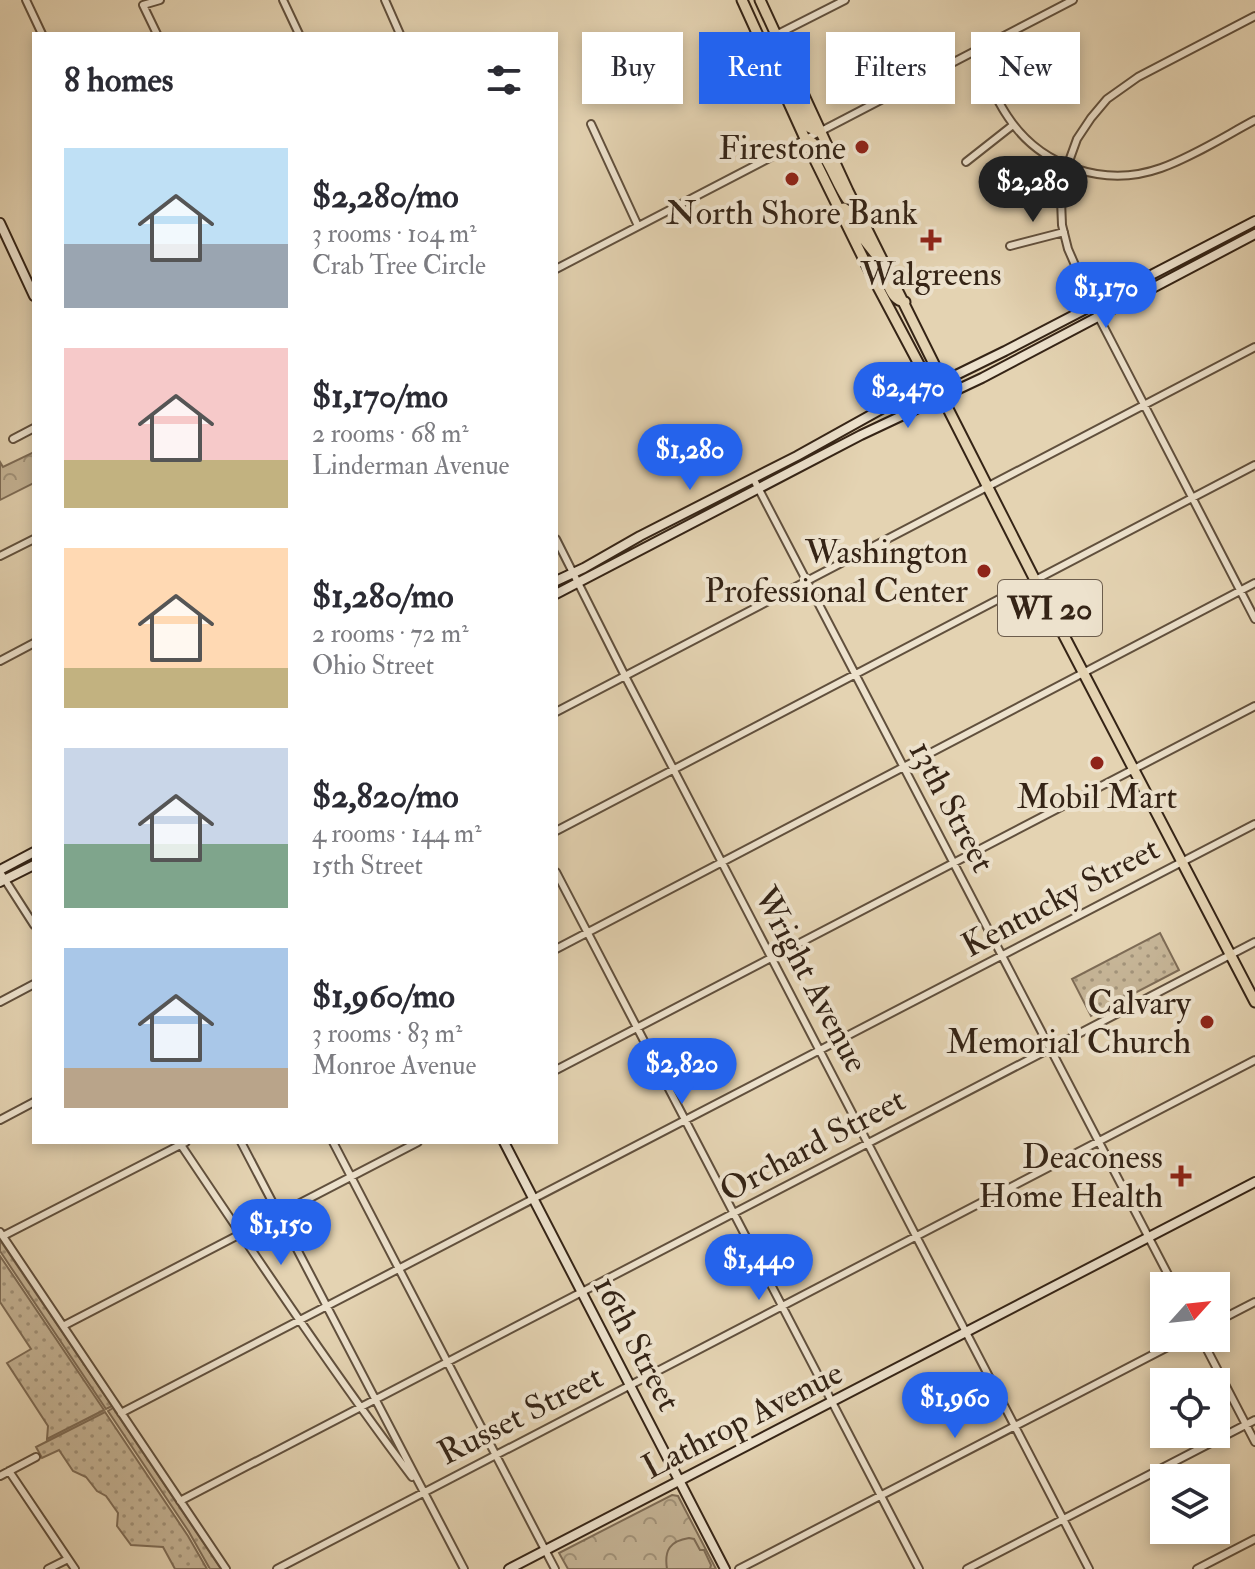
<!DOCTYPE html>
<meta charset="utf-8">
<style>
body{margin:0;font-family:"IM FELL Double Pica",serif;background:#f7f7f7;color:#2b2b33;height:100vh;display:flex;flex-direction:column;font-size:30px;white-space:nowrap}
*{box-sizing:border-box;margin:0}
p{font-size:26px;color:#7c7c81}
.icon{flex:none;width:44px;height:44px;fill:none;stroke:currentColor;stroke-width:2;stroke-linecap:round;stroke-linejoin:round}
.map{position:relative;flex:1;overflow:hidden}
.panel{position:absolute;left:32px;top:32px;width:526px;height:1112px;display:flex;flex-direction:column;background:#fff;border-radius:0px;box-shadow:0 4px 12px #0003}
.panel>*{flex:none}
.top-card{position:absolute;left:582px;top:32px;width:552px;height:72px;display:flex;gap:16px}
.needle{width:52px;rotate:63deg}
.controls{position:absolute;left:1150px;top:1272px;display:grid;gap:16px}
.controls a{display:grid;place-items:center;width:80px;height:80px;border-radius:0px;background:#fff;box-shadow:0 4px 12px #0003;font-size:40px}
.price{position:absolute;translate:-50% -68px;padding:0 18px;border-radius:28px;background:#2563eb;color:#fff;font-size:26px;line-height:52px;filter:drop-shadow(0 2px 4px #0008)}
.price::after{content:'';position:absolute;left:50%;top:48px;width:24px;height:18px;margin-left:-12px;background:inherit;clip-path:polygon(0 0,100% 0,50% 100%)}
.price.selected{background:#222;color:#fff}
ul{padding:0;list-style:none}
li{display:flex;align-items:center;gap:24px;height:200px;padding:0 32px}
li span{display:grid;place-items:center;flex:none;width:224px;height:160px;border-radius:0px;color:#555}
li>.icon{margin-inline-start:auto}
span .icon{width:96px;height:96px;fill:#fffc;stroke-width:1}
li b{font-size:34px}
h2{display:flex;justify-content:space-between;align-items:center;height:96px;padding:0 32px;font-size:34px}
.chip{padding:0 28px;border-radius:0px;background:#fff;box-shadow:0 4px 12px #0003;font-size:28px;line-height:72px}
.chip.selected{background:#2563eb;color:#fff}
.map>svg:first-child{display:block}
.grass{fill:url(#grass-dots);stroke:#7e6c56;stroke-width:2}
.park{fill:url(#park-crowns);stroke:#7e6c56;stroke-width:2}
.pitch{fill:#c6b597;stroke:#7e6c56;stroke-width:2}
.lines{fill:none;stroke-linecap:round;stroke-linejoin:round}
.street-casing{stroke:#61503d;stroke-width:10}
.secondary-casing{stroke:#352416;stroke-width:12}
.primary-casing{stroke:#352416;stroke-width:13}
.street{stroke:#ede2cd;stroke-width:6}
.secondary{stroke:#ede2cd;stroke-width:8}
.primary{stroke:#e4d3b2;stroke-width:9}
.poi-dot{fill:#8f2418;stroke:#ede2cd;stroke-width:3}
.labels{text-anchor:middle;stroke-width:8;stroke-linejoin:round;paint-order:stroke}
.shield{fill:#ede2cd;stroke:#6c5d4d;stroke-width:2}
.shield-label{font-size:32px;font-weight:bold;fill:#352416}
.poi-label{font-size:34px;fill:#352416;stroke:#ede2cd;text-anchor:end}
.street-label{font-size:34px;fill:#352416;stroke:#ede2cd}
</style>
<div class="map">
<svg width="1255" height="1569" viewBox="0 0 1255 1569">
<defs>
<pattern id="grass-dots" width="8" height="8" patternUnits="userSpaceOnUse" patternTransform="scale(2)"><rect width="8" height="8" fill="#c6b597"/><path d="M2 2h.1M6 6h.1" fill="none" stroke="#a2937a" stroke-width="1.8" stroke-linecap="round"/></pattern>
<pattern id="park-crowns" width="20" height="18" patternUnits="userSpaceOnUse" patternTransform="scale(2)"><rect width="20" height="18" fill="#c6b597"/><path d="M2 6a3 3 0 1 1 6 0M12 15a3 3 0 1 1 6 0" fill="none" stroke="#a2937a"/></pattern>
</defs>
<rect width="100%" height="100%" fill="#e4d3b2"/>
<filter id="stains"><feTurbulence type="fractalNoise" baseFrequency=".0025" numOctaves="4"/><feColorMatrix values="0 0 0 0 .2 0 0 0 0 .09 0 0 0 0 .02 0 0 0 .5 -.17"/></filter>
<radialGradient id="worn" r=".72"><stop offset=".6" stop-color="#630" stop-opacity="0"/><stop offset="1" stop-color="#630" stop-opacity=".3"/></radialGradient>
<!-- grass -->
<path class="grass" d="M 1160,933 L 1179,970 L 1091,1016 L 1072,979 Z
M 0,1240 L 112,1406 L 106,1409 L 12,1269 L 0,1251 Z
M 0,1256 L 104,1410 L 47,1439 L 48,1426 L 7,1363 L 31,1349 L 0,1302 Z
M 113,1408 L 221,1569 L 210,1569 L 189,1532 L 108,1411 Z
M 105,1412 L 188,1536 L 207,1569 L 175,1569 L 163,1547 L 131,1545 L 117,1526 L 118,1513 L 106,1496 L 97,1491 L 86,1477 L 73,1471 L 59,1450 L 42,1458 L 36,1447 Z"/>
<!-- park -->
<path class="park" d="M 34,452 L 34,483 L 0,500 L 0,462 L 3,467 Z
M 672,1495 L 678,1496 L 716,1569 L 568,1569 L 559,1553 Z"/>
<!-- pitch -->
<path class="pitch" d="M 689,1538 L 694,1539 L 700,1550 L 704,1550 L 711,1565 L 710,1569 L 667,1569 C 664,1550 670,1541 689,1538 Z"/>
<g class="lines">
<defs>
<path id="street" d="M 26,0 L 42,34
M 283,0 L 299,34
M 385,0 L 400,34
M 1255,16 L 1138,77 L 1107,99 L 1091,118 L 1077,139 L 1064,175 L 1061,200 L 1062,225 L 1068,249 L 1093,306 L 1255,619
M 157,34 L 143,5 L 160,0
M 776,35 L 845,0
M 975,51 C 985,73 994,97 1008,117 C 1041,167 1105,188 1161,168 C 1194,156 1225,136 1255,120
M 591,124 L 638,226
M 966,162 L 1013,125
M 1010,246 L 1064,232
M 556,269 L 1073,0
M 13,439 L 34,428
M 753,478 L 1174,1286
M 556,539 L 625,676 L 1089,1569
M 0,556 L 34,539
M 0,661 L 34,643
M 556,712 L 1255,347
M 556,831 L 1255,465
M 0,872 L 34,925
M 556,872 L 919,1569
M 556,949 L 1255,583
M 0,1002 L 34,984
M 556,1070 L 1255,706
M 0,1120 L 34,1102
M 179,1142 C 255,1255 330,1368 412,1477
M 241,1142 L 464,1569
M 333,1142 L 555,1569
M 0,1232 L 226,1569
M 3,1236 L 186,1142
M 1216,1322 L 1255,1302
M 63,1326 L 418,1142
M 1201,1338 L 1255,1442
M 121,1413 L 1255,824
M 9,1471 L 75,1569
M 0,1476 L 36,1457
M 180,1501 L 1255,942
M 48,1569 L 68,1559
M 277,1569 L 1255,1060
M 739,1569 L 1185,1338
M 967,1569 L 1255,1420
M 1197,1569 L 1255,1539"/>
<path id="secondary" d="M 0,223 L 34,296
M 556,581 L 584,568 L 640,536 L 797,456 L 914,391 L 954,376 L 1005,351 L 1255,221
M 556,594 L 861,435 L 982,378 L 1255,234
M 0,870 L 34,852
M 0,882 L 34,865
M 504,1142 L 725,1569
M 509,1569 L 1255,1182"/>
<path id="primary" d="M 742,0 L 812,154 L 870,272 L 921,368 L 931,385 L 942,397 L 1035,580 L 1255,1002
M 760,0 L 848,191 L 934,364 L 941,381 L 942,396
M 780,74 L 793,91 L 810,128 L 819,132
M 805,139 C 824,143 835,183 847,199
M 839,210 L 844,208 L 848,211 L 861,236 L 880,260
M 869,261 C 874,266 880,271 883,277 C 891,287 891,300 905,302"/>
</defs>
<!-- street casing -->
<use href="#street" class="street-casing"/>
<!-- secondary casing -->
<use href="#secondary" class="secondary-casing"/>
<!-- primary casing -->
<use href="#primary" class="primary-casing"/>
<!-- street -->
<use href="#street" class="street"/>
<!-- secondary -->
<use href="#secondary" class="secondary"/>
<!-- primary -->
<use href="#primary" class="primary"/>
</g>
<!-- markers -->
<g class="poi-dot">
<circle cx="862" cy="147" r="8"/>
<circle cx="792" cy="179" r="8"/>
<path d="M927 228h8v8h8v8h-8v8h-8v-8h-8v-8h8z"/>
<circle cx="984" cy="571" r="8"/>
<circle cx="1097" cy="763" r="8"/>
<circle cx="1207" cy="1022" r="8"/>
<path d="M1177 1164h8v8h8v8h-8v8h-8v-8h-8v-8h8z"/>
</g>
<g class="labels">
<!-- shield labels -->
<rect class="shield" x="998" y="580" width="104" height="56" rx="6"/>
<g class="shield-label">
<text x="1050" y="619">WI 20</text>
</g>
<!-- poi labels -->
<g class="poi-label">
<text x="846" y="159">Firestone</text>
<text x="792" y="224" text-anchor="middle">North Shore Bank</text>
<text x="931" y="285" text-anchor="middle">Walgreens</text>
<text x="968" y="563">Washington<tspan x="968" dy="39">Professional Center</tspan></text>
<text x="1097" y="808" text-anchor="middle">Mobil Mart</text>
<text x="1191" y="1014">Calvary<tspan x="1191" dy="39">Memorial Church</tspan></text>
<text x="1163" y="1168">Deaconess<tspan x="1163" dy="39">Home Health</tspan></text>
</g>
<!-- street labels -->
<g class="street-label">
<text transform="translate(953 806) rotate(62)" y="12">13th Street</text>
<text transform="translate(1060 896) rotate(-28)" y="12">Kentucky Street</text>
<text transform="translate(812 979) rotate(62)" y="12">Wright Avenue</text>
<text transform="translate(812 1144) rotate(-28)" y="12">Orchard Street</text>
<text transform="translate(638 1343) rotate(62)" y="12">16th Street</text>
<text transform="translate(520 1414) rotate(-27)" y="12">Russet Street</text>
<text transform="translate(742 1419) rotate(-27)" y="12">Lathrop Avenue</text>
</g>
</g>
<rect width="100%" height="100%" filter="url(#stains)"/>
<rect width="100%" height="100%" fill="url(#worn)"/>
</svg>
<div class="controls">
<a><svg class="needle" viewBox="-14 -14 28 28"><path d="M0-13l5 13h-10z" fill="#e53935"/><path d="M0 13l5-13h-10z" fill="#7c7c81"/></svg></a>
<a><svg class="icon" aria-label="locate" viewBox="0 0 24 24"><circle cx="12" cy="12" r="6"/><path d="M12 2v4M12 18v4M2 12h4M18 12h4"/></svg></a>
<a><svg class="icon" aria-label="layers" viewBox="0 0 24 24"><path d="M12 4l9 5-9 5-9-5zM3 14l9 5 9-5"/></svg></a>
</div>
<b class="price selected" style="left:1033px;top:224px">$2,280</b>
<b class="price" style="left:1106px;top:330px">$1,170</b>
<b class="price" style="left:908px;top:430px">$2,470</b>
<b class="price" style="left:690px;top:492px">$1,280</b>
<b class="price" style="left:682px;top:1106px">$2,820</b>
<b class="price" style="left:281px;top:1267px">$1,150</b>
<b class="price" style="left:759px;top:1302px">$1,440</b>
<b class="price" style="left:955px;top:1440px">$1,960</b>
<div class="top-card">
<a class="chip">Buy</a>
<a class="chip selected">Rent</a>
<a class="chip">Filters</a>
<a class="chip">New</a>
</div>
<section class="panel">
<h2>8 homes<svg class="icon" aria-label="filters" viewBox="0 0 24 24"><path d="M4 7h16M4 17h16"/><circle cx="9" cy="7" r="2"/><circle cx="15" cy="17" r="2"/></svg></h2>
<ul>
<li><span style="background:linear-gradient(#bfe0f5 60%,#9aa5b1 0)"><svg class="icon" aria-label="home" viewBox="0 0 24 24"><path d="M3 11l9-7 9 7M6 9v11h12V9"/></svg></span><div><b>$2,280/mo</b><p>3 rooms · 104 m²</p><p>Crab Tree Circle</p></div></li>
<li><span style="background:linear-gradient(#f6c9c9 70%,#c2b280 0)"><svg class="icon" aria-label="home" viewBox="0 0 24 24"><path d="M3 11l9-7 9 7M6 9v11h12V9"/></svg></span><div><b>$1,170/mo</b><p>2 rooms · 68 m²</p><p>Linderman Avenue</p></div></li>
<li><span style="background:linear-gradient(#ffd9b3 75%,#c2b280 0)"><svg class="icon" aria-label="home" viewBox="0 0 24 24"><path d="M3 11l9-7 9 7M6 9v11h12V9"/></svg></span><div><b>$1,280/mo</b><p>2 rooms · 72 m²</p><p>Ohio Street</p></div></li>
<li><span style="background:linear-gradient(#c9d6e8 60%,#7fa58c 0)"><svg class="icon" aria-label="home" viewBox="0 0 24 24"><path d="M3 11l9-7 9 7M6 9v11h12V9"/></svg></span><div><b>$2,820/mo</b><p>4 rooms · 144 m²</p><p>15th Street</p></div></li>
<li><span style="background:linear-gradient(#a9c7e8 75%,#b9a48a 0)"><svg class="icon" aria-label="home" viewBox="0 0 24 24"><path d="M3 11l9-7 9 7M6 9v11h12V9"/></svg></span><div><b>$1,960/mo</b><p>3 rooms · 83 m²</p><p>Monroe Avenue</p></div></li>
</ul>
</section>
</div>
